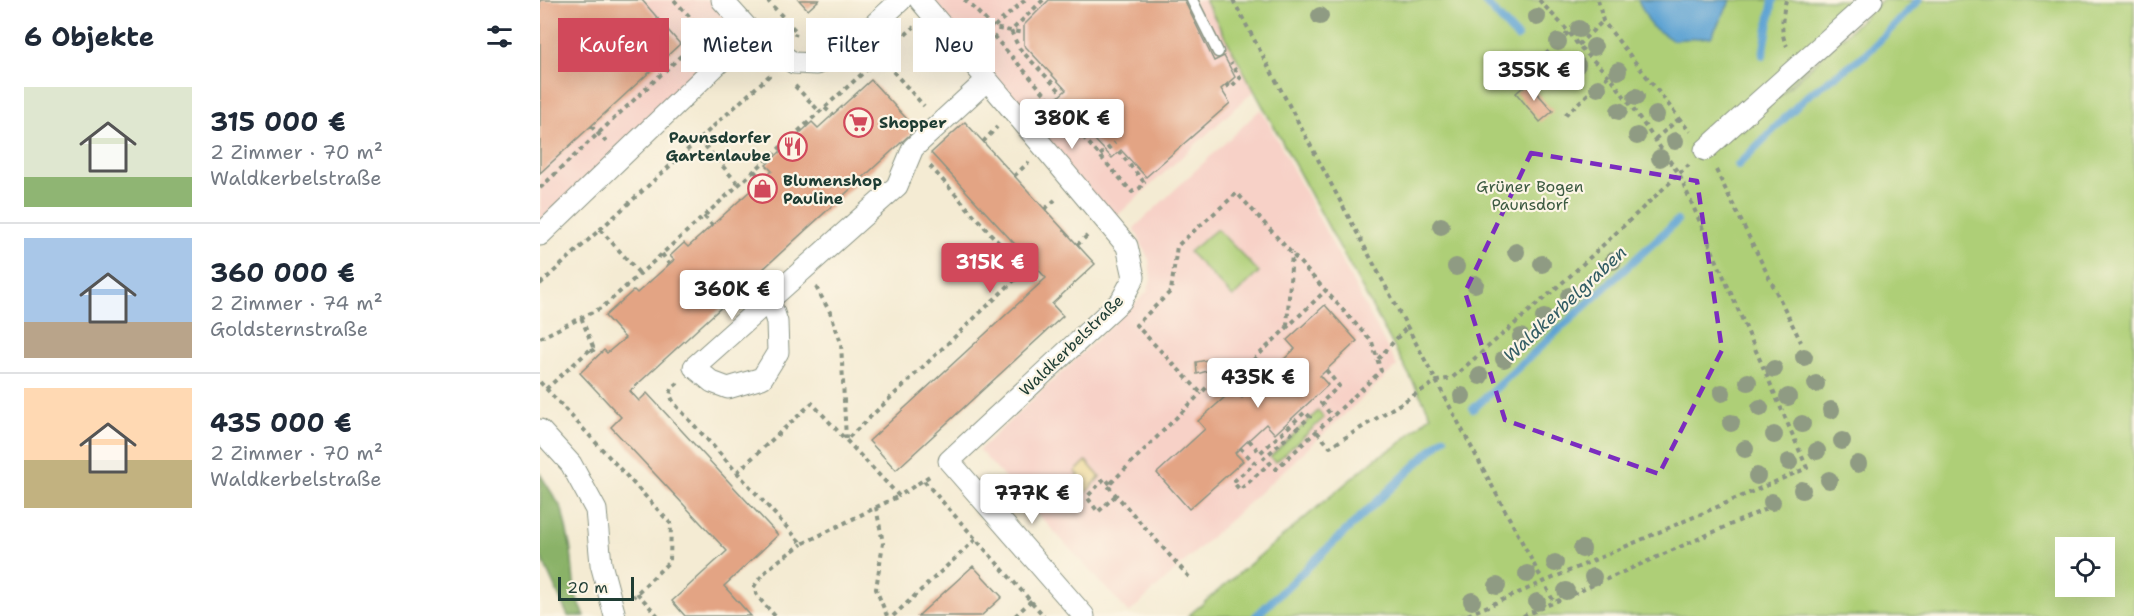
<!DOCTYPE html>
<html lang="de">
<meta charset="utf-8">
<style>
body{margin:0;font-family:"Shantell Sans",sans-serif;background:#f2f2f3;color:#1f2937;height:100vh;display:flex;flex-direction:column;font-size:22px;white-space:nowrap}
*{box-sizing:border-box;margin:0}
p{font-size:20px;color:#747a83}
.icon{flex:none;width:33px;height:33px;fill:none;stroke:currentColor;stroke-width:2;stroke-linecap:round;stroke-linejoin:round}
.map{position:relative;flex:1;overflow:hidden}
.details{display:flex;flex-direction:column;background:#fff;width:540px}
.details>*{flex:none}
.hud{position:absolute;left:18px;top:18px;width:570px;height:54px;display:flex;gap:12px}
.controls{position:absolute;left:1515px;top:537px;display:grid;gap:12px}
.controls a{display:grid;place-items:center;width:60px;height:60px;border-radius:0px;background:#fff;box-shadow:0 6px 24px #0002;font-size:30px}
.scale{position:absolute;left:18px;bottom:15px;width:76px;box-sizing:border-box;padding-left:6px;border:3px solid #1f3d34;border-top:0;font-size:16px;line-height:21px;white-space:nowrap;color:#1f3d34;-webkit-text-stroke:4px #fcf5e5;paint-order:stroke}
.price{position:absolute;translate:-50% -51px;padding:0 14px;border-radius:6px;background:#fff;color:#222;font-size:20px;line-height:39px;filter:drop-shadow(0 2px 3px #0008)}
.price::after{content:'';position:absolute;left:50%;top:36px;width:18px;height:14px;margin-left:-9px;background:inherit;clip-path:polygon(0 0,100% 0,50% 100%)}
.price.on{background:#d1495b;color:#fff}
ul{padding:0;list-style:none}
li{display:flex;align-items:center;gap:18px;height:150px;padding:0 24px}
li+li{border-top:2px solid #e0e1e3}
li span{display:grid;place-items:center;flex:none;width:168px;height:120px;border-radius:0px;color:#555}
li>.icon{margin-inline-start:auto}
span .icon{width:72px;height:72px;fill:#fffc;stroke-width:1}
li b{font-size:26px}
h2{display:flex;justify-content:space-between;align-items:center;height:72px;padding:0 24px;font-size:26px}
.chip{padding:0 21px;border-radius:0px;background:#fff;box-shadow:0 6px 24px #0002;font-size:21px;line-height:54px}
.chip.on{background:#d1495b;color:#fff}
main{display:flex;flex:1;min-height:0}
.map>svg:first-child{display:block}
.built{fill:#f7d1c7}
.green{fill:#aecf77;stroke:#668656;stroke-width:1.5;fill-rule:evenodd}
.forest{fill:#8ab268;stroke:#54784e;stroke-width:1.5}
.sand{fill:#eeda9e;stroke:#868c69;stroke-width:1.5}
.water{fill:#5da3d3;stroke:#3e7084;stroke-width:1.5}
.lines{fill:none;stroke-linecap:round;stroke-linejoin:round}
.stream{stroke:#5da3d3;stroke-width:8}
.building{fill:#e3a484}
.lane-casing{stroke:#8a9484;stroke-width:13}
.street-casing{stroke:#8a9484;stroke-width:23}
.path{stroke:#8a9484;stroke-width:4;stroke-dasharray:4.5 4.5;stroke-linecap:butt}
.lane{stroke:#fff;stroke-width:10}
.street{stroke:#fff;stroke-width:21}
.tree{fill:#8f9b83}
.marked{fill:none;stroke:#7b2cbf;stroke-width:4.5;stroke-dasharray:12 8;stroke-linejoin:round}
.labels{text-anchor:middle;stroke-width:4.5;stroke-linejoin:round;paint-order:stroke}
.poi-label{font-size:16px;font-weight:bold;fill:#1f3d34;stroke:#fcf5e5;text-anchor:start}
.park-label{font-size:16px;fill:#3c5a41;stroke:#fcf5e5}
.street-label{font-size:16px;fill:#1f3d34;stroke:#fcf5e5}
.water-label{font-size:18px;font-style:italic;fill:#325c64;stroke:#fcf5e5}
</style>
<main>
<section class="details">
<h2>6 Objekte<svg class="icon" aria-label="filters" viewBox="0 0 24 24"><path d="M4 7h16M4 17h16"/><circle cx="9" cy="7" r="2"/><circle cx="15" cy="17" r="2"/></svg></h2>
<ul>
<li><span style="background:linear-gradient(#dfe7d0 75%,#8fb573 0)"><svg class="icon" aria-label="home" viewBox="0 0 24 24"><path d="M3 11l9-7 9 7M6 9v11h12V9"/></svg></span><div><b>315 000 €</b><p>2 Zimmer · 70 m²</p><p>Waldkerbelstraße</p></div></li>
<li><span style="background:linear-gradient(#a9c7e8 70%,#b9a48a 0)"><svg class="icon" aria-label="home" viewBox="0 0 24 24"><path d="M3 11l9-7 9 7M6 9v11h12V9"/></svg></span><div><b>360 000 €</b><p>2 Zimmer · 74 m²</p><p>Goldsternstraße</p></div></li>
<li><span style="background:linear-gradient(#ffd9b3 60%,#c2b280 0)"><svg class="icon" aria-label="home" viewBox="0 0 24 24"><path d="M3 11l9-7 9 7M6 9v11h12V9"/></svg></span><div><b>435 000 €</b><p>2 Zimmer · 70 m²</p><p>Waldkerbelstraße</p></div></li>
</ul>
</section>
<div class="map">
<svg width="1594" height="616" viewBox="0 0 1594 616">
<rect width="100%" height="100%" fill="#fcf5e5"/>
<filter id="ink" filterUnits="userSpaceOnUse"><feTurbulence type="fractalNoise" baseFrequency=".0167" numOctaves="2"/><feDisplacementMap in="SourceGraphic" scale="12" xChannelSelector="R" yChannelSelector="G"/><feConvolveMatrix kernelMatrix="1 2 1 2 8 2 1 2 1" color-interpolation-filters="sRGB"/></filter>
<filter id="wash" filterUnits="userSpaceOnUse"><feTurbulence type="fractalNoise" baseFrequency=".008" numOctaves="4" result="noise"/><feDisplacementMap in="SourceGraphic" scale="24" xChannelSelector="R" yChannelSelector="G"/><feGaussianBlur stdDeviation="1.35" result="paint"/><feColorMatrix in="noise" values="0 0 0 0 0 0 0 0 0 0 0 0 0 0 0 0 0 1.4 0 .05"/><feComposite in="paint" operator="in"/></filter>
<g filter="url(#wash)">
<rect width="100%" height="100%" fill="#f4ebd3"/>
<!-- built -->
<path class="built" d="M 0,0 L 181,0 L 211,32 L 0,231 Z
M 380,0 L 665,0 L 714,91 L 568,224 Z
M 721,109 L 857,366 L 589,613 L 439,450 L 607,292 L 611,279 L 609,260 L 594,228 Z"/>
<!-- green -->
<path class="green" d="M 665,0 L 1334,0 L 1202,132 L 1342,0 L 1594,0 L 1594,616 L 648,616 L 836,458 L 857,446 L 891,415 ZM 1526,548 L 1564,548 L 1564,586 L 1526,586 Z
M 677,229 L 719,272 L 693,297 L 649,252 Z
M 778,411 L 784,418 L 736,462 L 730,457 Z"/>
<!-- forest -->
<path class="forest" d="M 0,474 L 22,509 L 31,550 L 35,594 L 45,616 L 28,616 L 0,555 Z"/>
<!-- sand -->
<path class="sand" d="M 546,461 L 560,477 L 539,500 L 527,486 L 539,475 L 535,472 Z"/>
<!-- water -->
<path class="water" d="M 1098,0 L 1191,0 L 1171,37 L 1132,40 L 1111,26 Z"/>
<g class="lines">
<!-- stream -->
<path class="stream" d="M 943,0 L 977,37
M 1223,55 L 1233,0
M 1198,165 L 1267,96 L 1326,54 L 1379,0
M 933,409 L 1137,221
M 716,616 L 904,438"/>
</g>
<g id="blocks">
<!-- building -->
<path class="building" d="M 0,0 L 102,0 L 140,44 L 0,173 Z
M 259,0 L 279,0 L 268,10 Z
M 509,0 L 644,0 L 674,61 L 684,56 L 695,77 L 681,89 L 690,103 L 606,177 L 581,150 L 572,158 L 516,99 L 526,90 L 484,45 L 484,25 Z
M 331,80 L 376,129 L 90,391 L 99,401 L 107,393 L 238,535 L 184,586 L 211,616 L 145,616 L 132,601 L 187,551 L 71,427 L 81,417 L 40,373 L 64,350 L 67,353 L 85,338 L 65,316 L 94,290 L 97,293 L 134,260 L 130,256 L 144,243 L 148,247 L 232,171 L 226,165 L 272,122 L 278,128 Z
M 988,83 L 1013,111 L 1000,122 L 976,93 Z
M 425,122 L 555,264 L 512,304 L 523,316 L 356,470 L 329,441 L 506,278 L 391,153 Z
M 785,305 L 817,341 L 780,376 L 788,385 L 735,434 L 726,424 L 700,448 L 695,453 L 703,461 L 649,509 L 617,473 L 665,429 L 658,421 L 694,389 L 702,398 L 755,349 L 747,340 Z
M 673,359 L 674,369 L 657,374 L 656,362 Z
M 433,566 L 462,597 L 441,616 L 378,616 Z"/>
</g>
</g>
<g filter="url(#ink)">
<use href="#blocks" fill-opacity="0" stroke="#8a9484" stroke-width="1.5"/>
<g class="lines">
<defs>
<path id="lane" d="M 652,0 L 678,52"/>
<path id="street" d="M 182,0 L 211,32 L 232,49 L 254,63 L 276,64 L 302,54 L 361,0
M 380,0 L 587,246 L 594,277 L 581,301 L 409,461 L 544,616
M 1165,150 L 1332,0
M 0,235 L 211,32
M 230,301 L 237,322 L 238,352 L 222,378 L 188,388 L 172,382 L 154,367 L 357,186 L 373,148 L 447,80
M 0,430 L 31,464 L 56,510 L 61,564 L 75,616"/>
</defs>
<!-- lane casing -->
<use href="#lane" class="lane-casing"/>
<!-- street casing -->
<use href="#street" class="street-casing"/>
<!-- path -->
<path class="path" d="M 134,0 L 165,33
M 227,0 L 256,31 L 255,36
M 424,0 L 428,2 L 453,28 L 484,33
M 485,0 L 449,31 L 592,192 L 600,188 L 604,182 L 579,152
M 503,0 L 471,31 L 479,48 L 522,93
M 693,0 L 1014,602
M 999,0 L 1029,32 L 1038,45 L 1072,79 L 1139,174 L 1149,165
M 1058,0 L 1063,21 L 1150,132
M 1246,0 C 1243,13 1239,33 1247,46
M 1038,45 L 1063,21
M 341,58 L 384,106
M 986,73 L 1029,32
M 686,84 L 690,88 L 700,78 L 691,63
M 255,86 L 280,112
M 285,108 L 293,115
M 1025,115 L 1069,75
M 51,126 L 66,142
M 560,131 L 562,129
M 159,139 L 199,185
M 1115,139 L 1140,118
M 443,142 L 457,127
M 560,155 L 575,143
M 390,166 L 484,271 L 306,440 L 359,496 L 391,475
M 1176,170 L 1261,342
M 214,171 L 222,179
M 474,176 L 489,162
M 0,188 L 175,24
M 505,209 L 517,198
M 164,216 L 172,225
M 60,229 L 100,274
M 537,245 L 549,234
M 122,254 L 129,264
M 0,284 L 231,74
M 276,287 L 291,314 L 301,343 L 306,439
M 747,326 L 752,253
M 0,338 L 63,307 L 374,27
M 51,349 L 58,356
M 838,359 L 868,326
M 786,370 L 799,386 L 781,403 L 793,417
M 0,382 L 131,524 L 130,561 L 93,597
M 138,383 L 132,388 L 130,395 L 134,403 L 262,544 L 359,496
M 6,389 L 53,347 L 41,317
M 777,432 L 790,447 L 897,381 L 912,378 L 1030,276 L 1139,174 L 1267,468 L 925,616
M 709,440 L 720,453 L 765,412 L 770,417 L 724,458 L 730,463
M 700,448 L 715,463 L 693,482 L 700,490 L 730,463 L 736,469 L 841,371 L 832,342 L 697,193 L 637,246 L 631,291 L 596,325 L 661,393 L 687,367 L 706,367 L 786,290
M 197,472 L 272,403 L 305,439
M 384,481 L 504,616
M 570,484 L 565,478 L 547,497 L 558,512 L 575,496
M 336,507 L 343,543 L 336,589 L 347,616
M 649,577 L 568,486 L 661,393
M 97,593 L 118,616
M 235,616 L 217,596 L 214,587 C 224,568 246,556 262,544
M 353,616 L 436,539
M 475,616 L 492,600
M 983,616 L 1226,509"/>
<!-- lane -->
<use href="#lane" class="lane"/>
<!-- street -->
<use href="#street" class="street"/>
</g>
<!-- trees -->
<g class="tree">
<circle cx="780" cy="16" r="9"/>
<circle cx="997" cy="17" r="9"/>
<circle cx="1039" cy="29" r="9"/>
<circle cx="1018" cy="42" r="9"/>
<circle cx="1054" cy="47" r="9"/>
<circle cx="1037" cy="65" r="9"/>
<circle cx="1078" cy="71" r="9"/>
<circle cx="1058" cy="88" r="9"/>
<circle cx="1096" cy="97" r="9"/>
<circle cx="1079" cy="111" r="9"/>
<circle cx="1116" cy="115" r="9"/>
<circle cx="1097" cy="136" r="9"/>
<circle cx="1135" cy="141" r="9"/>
<circle cx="1120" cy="158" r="9"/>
<circle cx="901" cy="226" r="9"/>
<circle cx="976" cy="252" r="9"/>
<circle cx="1073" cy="261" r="9"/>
<circle cx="1002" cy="264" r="9"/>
<circle cx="916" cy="267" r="9"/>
<circle cx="935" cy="284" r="9"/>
<circle cx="1029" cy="296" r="9"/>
<circle cx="1004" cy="318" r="9"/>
<circle cx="981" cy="337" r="9"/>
<circle cx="1264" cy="357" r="9"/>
<circle cx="964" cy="359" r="9"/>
<circle cx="1234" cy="369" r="9"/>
<circle cx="940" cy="376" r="9"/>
<circle cx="1208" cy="382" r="9"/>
<circle cx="1276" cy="384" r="9"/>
<circle cx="1182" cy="393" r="9"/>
<circle cx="922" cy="396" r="9"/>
<circle cx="1248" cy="397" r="9"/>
<circle cx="1220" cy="408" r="9"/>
<circle cx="1291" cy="410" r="9"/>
<circle cx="1191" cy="423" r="9"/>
<circle cx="1262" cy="424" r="9"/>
<circle cx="1234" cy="435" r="9"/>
<circle cx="1302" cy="441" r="9"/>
<circle cx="1205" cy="449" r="9"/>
<circle cx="1277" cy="451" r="9"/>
<circle cx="1249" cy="462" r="9"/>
<circle cx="1318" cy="464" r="9"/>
<circle cx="1217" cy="476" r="9"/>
<circle cx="1289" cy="480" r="9"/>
<circle cx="1262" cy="490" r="9"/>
<circle cx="1232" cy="502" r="9"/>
<circle cx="1042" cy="549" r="9"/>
<circle cx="1015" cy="563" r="9"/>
<circle cx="987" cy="574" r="9"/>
<circle cx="1053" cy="577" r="9"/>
<circle cx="957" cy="586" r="9"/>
<circle cx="1026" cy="591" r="9"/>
<circle cx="932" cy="601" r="9"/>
<circle cx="997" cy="602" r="9"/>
</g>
</g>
<!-- marked area -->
<path class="marked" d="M 991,153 L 1157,181 L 1182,350 L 1119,474 L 965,420 L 925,292 Z"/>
<!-- icons -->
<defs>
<symbol id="supermarket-ring" viewBox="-11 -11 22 22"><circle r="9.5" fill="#fcf5e5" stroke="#d1495b" stroke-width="1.5"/><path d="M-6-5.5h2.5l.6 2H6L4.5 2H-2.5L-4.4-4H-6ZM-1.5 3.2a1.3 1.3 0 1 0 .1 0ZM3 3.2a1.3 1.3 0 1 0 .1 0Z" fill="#d1495b"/></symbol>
<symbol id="restaurant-ring" viewBox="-11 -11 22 22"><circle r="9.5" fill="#fcf5e5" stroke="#d1495b" stroke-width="1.5"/><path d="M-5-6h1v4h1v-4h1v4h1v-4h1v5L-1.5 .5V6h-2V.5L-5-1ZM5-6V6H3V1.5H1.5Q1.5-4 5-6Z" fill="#d1495b"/></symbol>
<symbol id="shop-ring" viewBox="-11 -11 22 22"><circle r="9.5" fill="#fcf5e5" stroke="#d1495b" stroke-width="1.5"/><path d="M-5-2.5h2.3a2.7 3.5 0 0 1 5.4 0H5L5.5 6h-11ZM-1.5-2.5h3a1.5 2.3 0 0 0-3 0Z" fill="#d1495b"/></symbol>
</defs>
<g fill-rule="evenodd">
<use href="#supermarket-ring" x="302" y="106" width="33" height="33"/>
<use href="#restaurant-ring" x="236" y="130" width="33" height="33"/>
<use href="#shop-ring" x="206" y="172" width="33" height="33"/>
</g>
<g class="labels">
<!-- poi labels -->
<g class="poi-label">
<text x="339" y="128">Shopper</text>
<text x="231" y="143" text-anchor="end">Paunsdorfer<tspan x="231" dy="18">Gartenlaube</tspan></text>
<text x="243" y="186">Blumenshop<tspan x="243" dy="18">Pauline</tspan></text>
</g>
<!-- park labels -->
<g class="park-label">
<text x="990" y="192">Grüner Bogen<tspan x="990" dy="18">Paunsdorf</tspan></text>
</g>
<!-- street labels -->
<g class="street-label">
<text transform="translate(531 345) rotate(-44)" y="6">Waldkerbelstraße</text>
</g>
<!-- water labels -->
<g class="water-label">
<text transform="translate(1025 304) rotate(-43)" y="6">Waldkerbelgraben</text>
</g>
</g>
</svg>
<div class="controls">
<a><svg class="icon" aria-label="locate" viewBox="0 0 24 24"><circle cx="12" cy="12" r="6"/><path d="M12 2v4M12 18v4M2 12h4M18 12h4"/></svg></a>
</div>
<div class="scale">20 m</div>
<b class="price" style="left:994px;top:102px">355K €</b>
<b class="price" style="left:532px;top:150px">380K €</b>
<b class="price on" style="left:450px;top:294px">315K €</b>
<b class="price" style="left:192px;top:321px">360K €</b>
<b class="price" style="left:718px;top:409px">435K €</b>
<b class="price" style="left:492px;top:525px">777K €</b>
<div class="hud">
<a class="chip on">Kaufen</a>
<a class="chip">Mieten</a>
<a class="chip">Filter</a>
<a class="chip">Neu</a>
</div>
</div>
</main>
